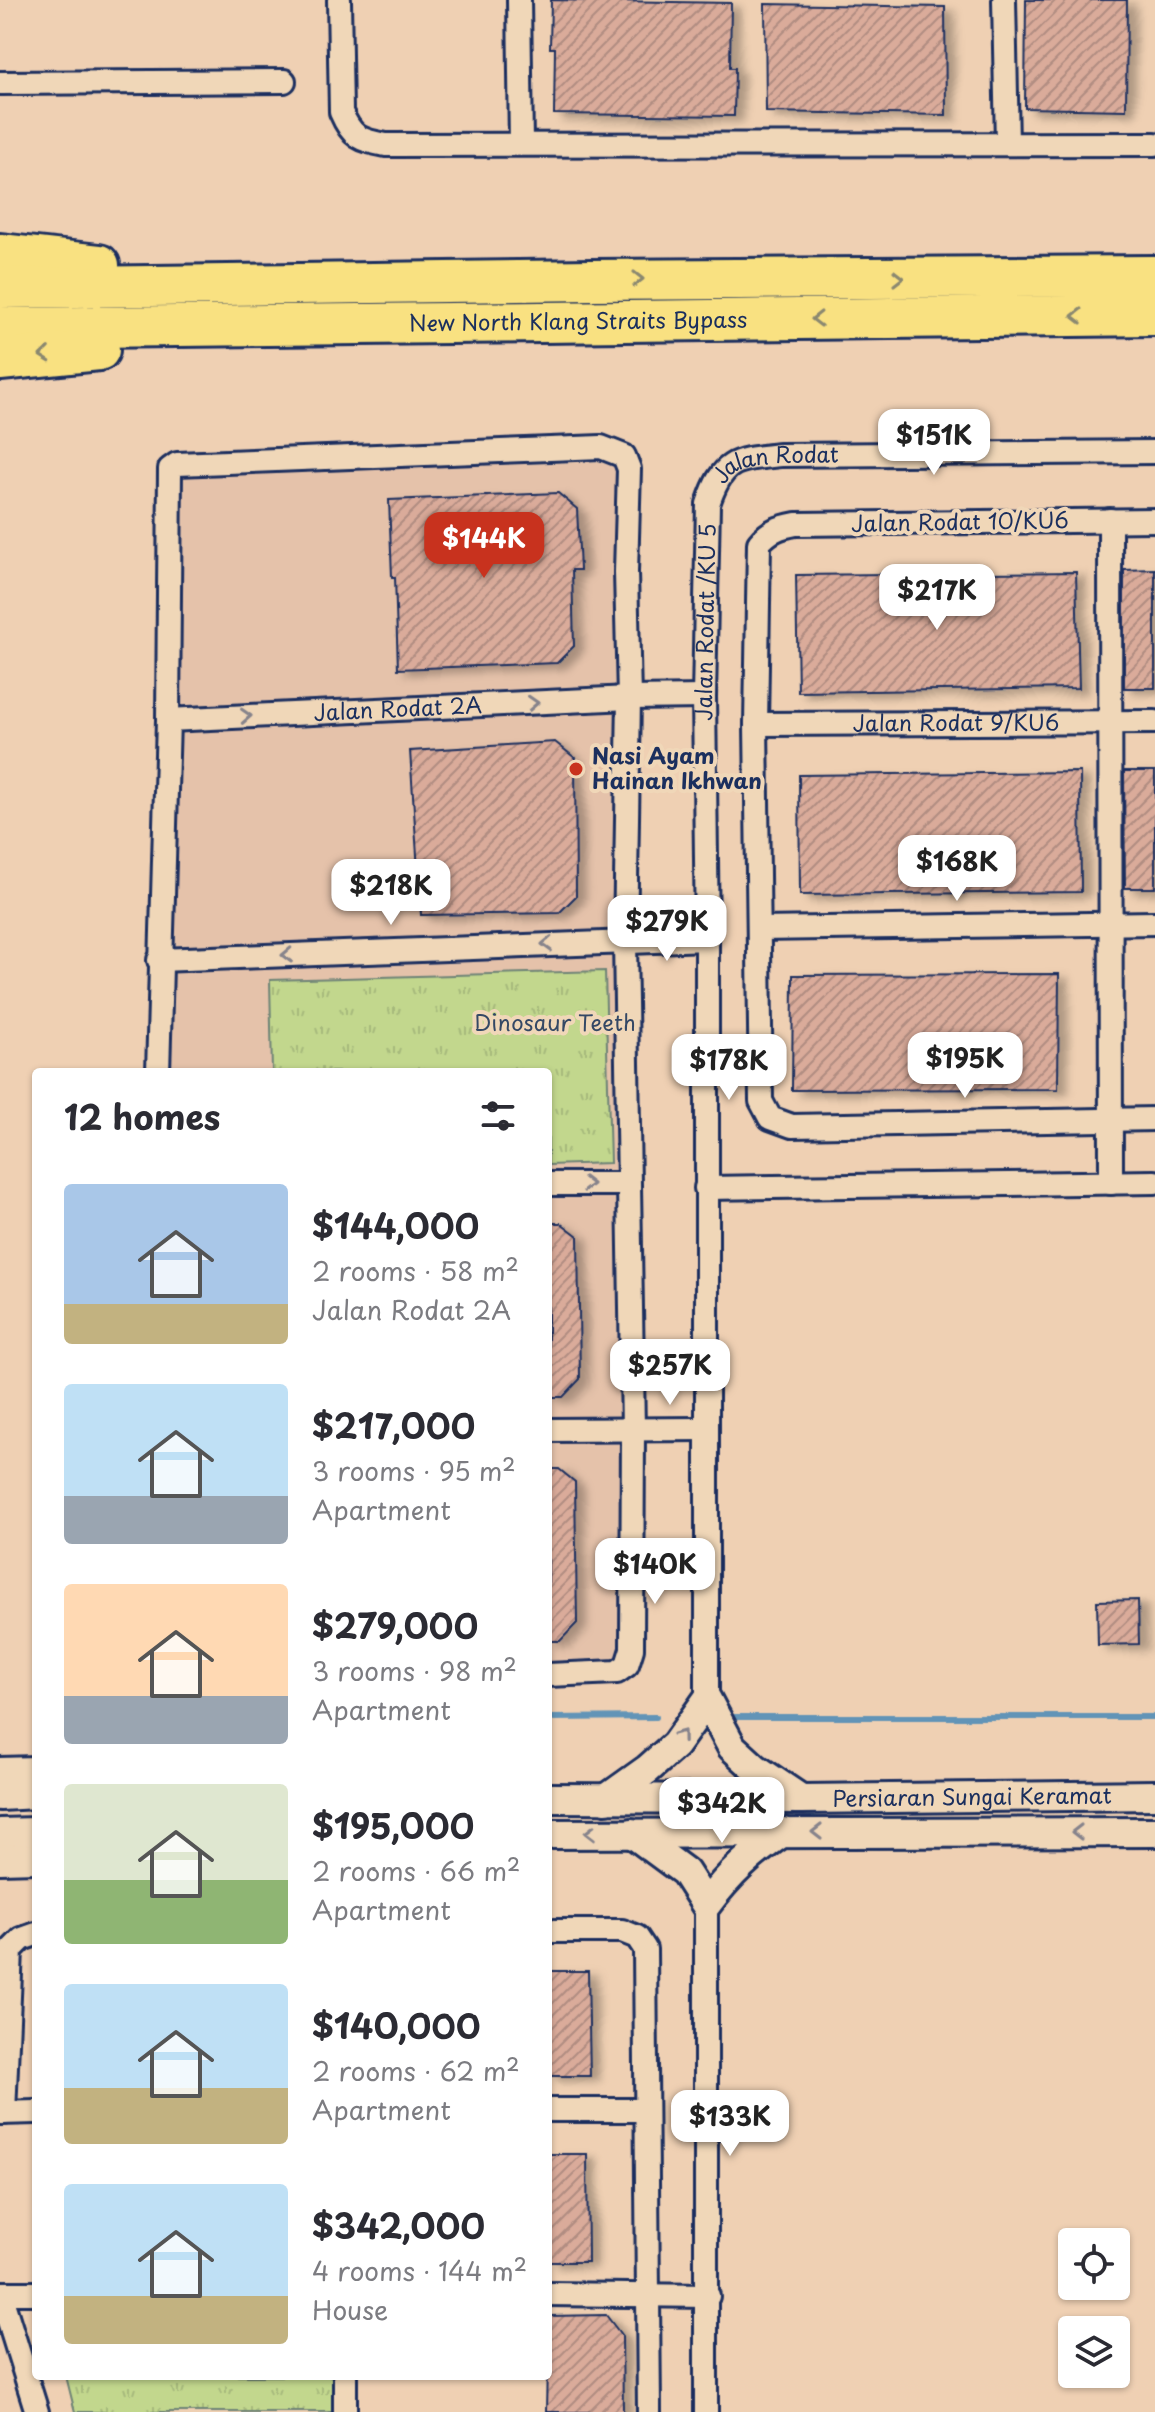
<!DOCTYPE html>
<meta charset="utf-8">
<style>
body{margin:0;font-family:"Playpen Sans",sans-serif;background:#f2f2f3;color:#2b2b33;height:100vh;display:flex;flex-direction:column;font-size:30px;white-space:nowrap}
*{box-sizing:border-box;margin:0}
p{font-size:26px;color:#7c7c81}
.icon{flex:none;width:44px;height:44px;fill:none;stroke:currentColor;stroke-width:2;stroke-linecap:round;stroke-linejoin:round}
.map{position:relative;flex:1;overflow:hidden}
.side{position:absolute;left:32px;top:1068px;width:520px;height:1312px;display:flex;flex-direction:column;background:#fff;border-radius:8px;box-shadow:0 2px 6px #0004}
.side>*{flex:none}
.buttons{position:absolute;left:1058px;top:2228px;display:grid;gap:16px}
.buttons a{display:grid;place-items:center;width:72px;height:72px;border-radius:8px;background:#fff;box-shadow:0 2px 6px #0004;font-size:40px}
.price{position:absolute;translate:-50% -68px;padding:0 18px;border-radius:16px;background:#fff;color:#222;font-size:26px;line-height:52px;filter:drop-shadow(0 2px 4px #0008)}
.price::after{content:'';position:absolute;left:50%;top:48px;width:24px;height:18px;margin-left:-12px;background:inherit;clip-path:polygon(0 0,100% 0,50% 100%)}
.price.active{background:#c8321e;color:#fff}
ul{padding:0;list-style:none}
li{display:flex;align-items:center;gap:24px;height:200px;padding:0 32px}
li span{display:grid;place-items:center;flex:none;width:224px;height:160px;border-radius:8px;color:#555}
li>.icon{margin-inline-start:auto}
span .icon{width:96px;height:96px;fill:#fffc;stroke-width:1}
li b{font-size:34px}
h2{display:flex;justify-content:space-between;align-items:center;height:96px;padding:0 32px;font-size:34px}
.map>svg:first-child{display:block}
.built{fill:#e5c2aa}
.park{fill:url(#park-tufts);stroke:#6e8376;stroke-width:2}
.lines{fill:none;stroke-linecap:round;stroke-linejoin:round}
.stream{stroke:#6294b7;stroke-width:6}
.building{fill:url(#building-hatch);stroke:#1b2f5e;stroke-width:2;filter:url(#shadow)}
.minor-casing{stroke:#1b2f5e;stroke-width:28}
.tertiary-casing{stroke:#1b2f5e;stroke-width:34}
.motorway-casing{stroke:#1b2f5e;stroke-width:46}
.minor{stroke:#f0d7b8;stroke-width:22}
.tertiary{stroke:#f0d7b8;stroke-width:28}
.motorway{stroke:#f9e181;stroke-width:40}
.oneway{stroke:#8a8870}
.oneway2{stroke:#86838b}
.poi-dot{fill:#c8321e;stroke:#f0d7b8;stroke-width:3}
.labels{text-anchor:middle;stroke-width:8;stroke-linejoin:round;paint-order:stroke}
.street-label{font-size:22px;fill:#1b2f5e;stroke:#f0d7b8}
.poi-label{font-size:22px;font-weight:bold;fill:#1b2f5e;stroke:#f0d7b8;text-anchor:start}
.park-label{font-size:22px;fill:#344865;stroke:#f0d7b8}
</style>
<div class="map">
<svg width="1155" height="2412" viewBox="0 0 1155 2412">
<defs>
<pattern id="park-tufts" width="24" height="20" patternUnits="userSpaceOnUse" patternTransform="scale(2)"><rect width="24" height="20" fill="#c2d78d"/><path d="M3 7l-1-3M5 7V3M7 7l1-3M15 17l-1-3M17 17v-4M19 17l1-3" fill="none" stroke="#a6b97c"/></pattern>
<pattern id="building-hatch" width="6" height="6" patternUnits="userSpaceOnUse" patternTransform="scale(2)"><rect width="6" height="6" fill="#daab9a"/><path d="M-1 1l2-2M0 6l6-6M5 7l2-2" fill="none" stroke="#b08c81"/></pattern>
<filter id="shadow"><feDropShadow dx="9" dy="5" stdDeviation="4" flood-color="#0004"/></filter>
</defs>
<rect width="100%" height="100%" fill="#efd0b3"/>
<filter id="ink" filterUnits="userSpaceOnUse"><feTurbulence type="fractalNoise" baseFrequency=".0125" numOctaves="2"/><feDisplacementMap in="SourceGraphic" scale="16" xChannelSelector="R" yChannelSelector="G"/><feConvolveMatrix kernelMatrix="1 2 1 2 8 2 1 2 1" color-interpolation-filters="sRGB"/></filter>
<g filter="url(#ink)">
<!-- built -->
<path class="built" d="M 617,461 L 622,468 L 619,1660 L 611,1665 L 548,1666 L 548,1072 L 168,1072 L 175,476 Z"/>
<!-- park -->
<path class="park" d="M 605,971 L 610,1163 L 548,1165 L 548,1072 L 272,1072 L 270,980 Z
M 66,2376 L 348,2376 L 348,2412 L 75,2412 Z"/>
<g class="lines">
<!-- stream -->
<path class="stream" d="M 732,1717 L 1155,1717
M 548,1718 L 656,1717"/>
</g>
<!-- building -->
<path class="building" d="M 551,0 L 731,3 L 730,68 L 735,68 L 734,116 L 554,114 L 555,48 L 550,48 Z
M 1026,0 L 1127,0 L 1126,110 L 1025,108 Z
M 765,4 L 945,7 L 946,115 L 766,112 Z
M 558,493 L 577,509 L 580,570 L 572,570 L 574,646 L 557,663 L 398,669 L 395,577 L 392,577 L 389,500 Z
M 1155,569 L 1155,688 L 1124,688 L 1124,570 Z
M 1076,572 L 1079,688 L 798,692 L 796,575 Z
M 555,742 L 575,758 L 576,896 L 559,913 L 421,915 L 410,751 Z
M 1124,771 L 1155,771 L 1155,888 L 1125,888 Z
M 1080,772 L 1081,892 L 800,895 L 799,775 Z
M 1059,974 L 1058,1089 L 792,1090 L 793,975 Z
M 548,1223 L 561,1223 L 578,1236 L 580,1379 L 563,1397 L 548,1397 Z
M 548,1469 L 559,1469 L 575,1482 L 577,1623 L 560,1641 L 548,1641 Z
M 1138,1600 L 1139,1644 L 1098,1645 L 1097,1601 Z
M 548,1971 L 588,1971 L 590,2076 L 548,2076 Z
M 548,2154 L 587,2154 L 588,2262 L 548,2262 Z
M 606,2315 L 622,2336 L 623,2412 L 546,2412 L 548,2316 Z"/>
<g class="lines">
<defs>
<g id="minor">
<path d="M 339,0 L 341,112 C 352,138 360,140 386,145 L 1155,144"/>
<path d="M 519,0 L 521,144"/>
<path d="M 1004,0 L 1007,144"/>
<path d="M 0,83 L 284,81"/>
<path d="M 1110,520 L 1111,1183"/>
<path d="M 1155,520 L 796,524 C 780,527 770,530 759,543 L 756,724 L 761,1101 L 770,1118 L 792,1126 L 1155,1119"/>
<path id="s1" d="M 168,720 L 629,698 L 704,697"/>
<path id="s2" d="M 756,724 L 1155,722"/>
<path d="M 759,929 L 1155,923"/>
<path d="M 159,960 L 707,939"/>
<path d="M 158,1072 L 168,720 L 170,469 L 177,464 L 601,447 L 624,456 L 629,469 L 626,572 L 629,698 L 625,941 L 633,1430 L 632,1649 L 627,1665 L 617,1672 L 548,1675"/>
<path d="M 548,1184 L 628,1184"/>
<path d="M 706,1188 L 1155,1182"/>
<path d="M 548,1430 L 706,1429"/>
<path id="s3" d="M 707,1700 L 707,939 L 704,697 L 708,504 C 723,459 735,460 780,455 L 1155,452"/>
<path d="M 706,1905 L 706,2412"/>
<path d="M 548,1931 L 622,1931 L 637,1937 L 645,1949 L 649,2412"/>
<path d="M 548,2110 L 646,2110"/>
<path d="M 0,2113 L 36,2112"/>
<path d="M 4,2113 L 11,1950 L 22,1939 L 36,1934"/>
<path d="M 0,2293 L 37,2412"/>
<path d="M 0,2293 L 36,2293"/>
<path d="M 548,2294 L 708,2296"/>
<path d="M 345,2376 L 345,2412"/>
</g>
<g id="tertiary">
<path d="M 0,1772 L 36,1771"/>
<path d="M 0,1796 L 36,1794"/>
<path id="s4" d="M 548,1798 L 801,1799 L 1155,1795"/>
<path d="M 606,1799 L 648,1769 L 675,1745 L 707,1700 L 732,1747 L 755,1768 L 801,1799"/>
<path d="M 0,1833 L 36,1832"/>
<path d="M 632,1833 L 685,1872 L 706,1905 C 730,1873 751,1854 783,1832"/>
<path d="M 548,1834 L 1155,1832"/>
<path d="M 0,1859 L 36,1858"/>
</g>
<g id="motorway">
<path d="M 0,254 L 99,265"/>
<path d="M 0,288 L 592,280 L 1155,276"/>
<path id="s5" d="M 0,328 L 1155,315"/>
<path d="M 0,360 L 99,350"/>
</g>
</defs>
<!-- minor casing -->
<use href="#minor" class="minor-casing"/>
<!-- tertiary casing -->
<use href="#tertiary" class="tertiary-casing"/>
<!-- motorway casing -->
<use href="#motorway" class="motorway-casing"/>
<!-- minor -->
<use href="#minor" class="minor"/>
<!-- tertiary -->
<use href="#tertiary" class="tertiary"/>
<!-- motorway -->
<use href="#motorway" class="motorway"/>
</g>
<!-- one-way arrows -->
<defs><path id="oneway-chevron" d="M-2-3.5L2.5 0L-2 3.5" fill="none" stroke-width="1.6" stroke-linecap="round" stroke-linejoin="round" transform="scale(2)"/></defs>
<g class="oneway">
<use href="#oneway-chevron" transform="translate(898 278)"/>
<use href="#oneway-chevron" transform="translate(638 279)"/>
<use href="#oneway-chevron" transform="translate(1077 316) rotate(179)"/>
<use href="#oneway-chevron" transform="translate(817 319) rotate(179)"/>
<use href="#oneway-chevron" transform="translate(45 355) rotate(174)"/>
</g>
<g class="oneway2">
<use href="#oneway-chevron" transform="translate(533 703) rotate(-3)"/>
<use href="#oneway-chevron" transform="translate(246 716) rotate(-3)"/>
<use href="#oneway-chevron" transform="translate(547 944) rotate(178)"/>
<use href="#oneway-chevron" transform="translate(287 955) rotate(178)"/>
<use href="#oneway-chevron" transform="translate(588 1184)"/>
<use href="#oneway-chevron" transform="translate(681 1735) rotate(-53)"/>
<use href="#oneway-chevron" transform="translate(817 1832) rotate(180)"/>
<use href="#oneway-chevron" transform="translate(1077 1832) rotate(180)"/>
<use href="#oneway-chevron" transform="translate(590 1833) rotate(179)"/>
</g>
</g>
<!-- markers -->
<circle class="poi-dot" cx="576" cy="769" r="8"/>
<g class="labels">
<!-- street labels -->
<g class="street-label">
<text dy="8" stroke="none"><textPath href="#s5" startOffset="578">New North Klang Straits Bypass</textPath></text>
<text dy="8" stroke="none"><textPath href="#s3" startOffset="1286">Jalan Rodat</textPath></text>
<text transform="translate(960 522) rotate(-1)" y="8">Jalan Rodat 10/KU6</text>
<text dy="8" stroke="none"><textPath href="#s3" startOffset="1078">Jalan Rodat /KU 5</textPath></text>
<text dy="8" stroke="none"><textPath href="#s1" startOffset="230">Jalan Rodat 2A</textPath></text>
<text dy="8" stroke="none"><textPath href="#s2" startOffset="200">Jalan Rodat 9/KU6</textPath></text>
<text dy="8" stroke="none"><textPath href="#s4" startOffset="424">Persiaran Sungai Keramat</textPath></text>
</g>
<!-- poi labels -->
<g class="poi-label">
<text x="592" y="764">Nasi Ayam<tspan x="592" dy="25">Hainan Ikhwan</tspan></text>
</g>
<!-- park labels -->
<g class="park-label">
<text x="555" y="1031">Dinosaur Teeth</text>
</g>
</g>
</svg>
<div class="buttons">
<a><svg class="icon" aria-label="locate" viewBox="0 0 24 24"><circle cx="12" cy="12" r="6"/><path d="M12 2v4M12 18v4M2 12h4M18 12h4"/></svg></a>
<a><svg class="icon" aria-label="layers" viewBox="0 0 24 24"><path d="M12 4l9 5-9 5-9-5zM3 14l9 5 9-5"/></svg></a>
</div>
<b class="price" style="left:934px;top:477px">$151K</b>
<b class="price active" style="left:484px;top:580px">$144K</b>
<b class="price" style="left:937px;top:632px">$217K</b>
<b class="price" style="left:957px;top:903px">$168K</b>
<b class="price" style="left:391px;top:927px">$218K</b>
<b class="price" style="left:667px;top:963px">$279K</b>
<b class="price" style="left:965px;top:1100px">$195K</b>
<b class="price" style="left:729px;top:1102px">$178K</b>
<b class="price" style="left:670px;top:1407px">$257K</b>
<b class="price" style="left:655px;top:1606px">$140K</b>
<b class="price" style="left:722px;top:1845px">$342K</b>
<b class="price" style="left:730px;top:2158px">$133K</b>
<section class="side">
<h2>12 homes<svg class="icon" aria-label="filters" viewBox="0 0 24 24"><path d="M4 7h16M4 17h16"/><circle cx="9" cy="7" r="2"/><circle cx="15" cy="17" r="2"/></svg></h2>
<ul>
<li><span style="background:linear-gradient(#a9c7e8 75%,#c2b280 0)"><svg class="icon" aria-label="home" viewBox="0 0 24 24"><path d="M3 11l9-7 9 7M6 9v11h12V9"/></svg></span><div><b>$144,000</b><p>2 rooms · 58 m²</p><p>Jalan Rodat 2A</p></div></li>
<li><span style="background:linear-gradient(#bfe0f5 70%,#9aa5b1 0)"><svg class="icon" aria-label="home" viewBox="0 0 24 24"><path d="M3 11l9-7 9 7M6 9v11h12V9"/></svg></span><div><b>$217,000</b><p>3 rooms · 95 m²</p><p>Apartment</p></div></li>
<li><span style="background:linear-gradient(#ffd9b3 70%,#9aa5b1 0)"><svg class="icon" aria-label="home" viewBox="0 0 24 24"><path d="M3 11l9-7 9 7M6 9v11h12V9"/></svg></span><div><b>$279,000</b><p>3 rooms · 98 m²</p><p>Apartment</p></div></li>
<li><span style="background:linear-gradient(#dfe7d0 60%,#8fb573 0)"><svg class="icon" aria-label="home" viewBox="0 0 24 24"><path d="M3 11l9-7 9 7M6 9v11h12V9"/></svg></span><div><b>$195,000</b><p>2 rooms · 66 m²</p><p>Apartment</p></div></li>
<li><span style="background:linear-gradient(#bfe0f5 65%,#c2b280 0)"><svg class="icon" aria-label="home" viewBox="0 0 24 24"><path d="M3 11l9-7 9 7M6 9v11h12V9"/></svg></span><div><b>$140,000</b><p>2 rooms · 62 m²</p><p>Apartment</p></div></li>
<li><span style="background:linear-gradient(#bfe0f5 70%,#c2b280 0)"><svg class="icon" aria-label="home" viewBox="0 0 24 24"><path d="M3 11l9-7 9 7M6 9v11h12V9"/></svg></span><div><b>$342,000</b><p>4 rooms · 144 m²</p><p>House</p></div></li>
</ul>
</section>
</div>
